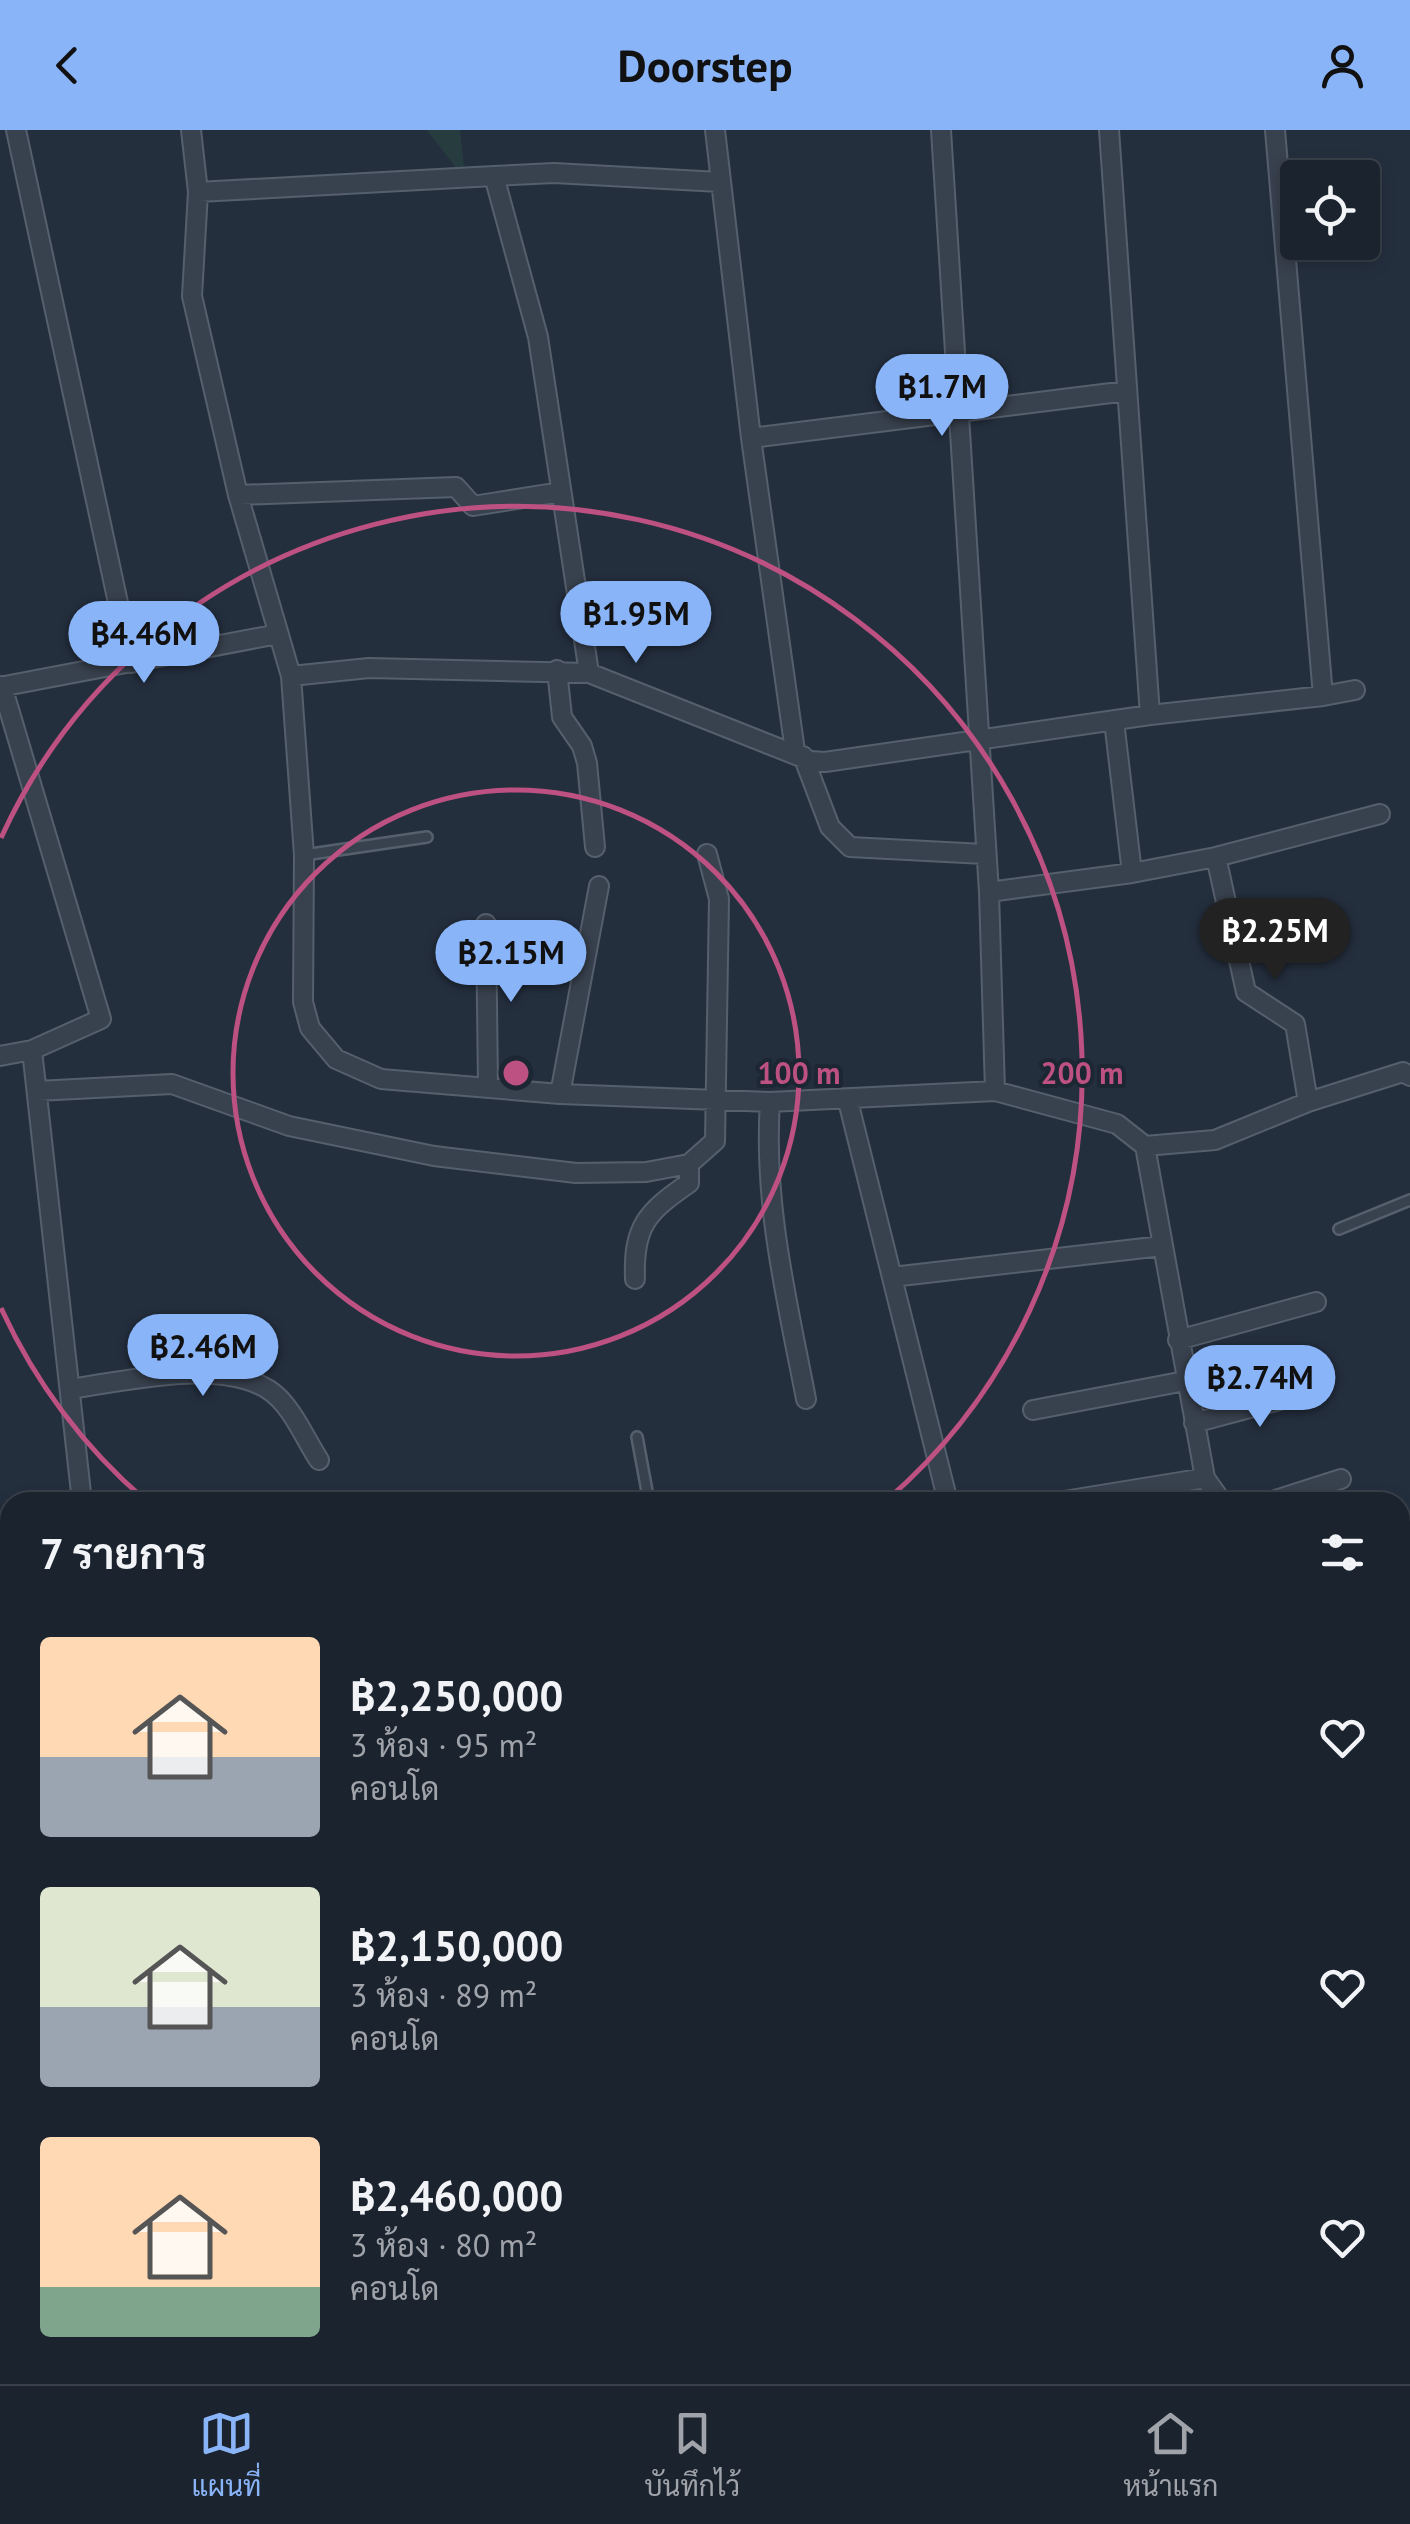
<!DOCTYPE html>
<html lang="th">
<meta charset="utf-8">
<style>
body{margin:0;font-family:"PT Sans",Sarabun,sans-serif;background:#242b36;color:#f1f3f6;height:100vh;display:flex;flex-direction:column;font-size:38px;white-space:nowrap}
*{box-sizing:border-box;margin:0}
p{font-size:32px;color:#a0a4aa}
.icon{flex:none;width:55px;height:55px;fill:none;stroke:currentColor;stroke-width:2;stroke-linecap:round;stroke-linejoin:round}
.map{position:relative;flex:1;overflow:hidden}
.drawer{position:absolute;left:0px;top:1362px;width:1410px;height:892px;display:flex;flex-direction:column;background:#1b232e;border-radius:30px 30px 0 0;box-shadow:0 5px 15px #0003,0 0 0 2px #39404a}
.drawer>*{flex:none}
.fabs{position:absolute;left:1280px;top:30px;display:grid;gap:20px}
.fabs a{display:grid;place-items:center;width:100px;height:100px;border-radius:10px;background:#1b232e;box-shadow:0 5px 15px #0003,0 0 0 2px #39404a;font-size:50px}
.price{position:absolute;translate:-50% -85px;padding:0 22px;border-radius:35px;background:#8ab4f8;color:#111;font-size:32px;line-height:65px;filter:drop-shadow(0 2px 5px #0008)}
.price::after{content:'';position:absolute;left:50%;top:60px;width:30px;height:22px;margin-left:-15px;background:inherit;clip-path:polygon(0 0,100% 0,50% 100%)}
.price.current{background:#222;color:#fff}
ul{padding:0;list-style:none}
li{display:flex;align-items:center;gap:30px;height:250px;padding:0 40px}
li span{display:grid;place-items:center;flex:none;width:280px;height:200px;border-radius:10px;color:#555}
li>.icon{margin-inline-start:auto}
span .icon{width:120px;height:120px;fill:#fffc;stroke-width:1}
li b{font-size:42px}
h2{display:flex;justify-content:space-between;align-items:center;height:120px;padding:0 40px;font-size:42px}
header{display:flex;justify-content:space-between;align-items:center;height:130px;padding:0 40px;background:#8ab4f8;color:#111;font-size:45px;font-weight:700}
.menu{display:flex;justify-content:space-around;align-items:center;height:140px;border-top:2px solid #39404a;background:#1b232e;font-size:28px;color:#a0a4aa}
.menu a{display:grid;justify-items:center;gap:5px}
.menu .current{color:#8ab4f8}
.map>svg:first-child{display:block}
.green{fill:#263c3f}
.building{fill:#455162;stroke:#1f2835;stroke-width:2.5}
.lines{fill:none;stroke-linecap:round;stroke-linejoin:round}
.service-casing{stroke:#565f6c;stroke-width:14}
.minor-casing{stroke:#565f6c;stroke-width:22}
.secondary-casing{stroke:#565f6c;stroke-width:30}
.service{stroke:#38414e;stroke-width:9}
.minor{stroke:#38414e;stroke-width:18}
.secondary{stroke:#465061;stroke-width:25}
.ring{fill:none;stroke:#bd5182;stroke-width:5}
.centre{fill:#bd5182;stroke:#1d2633;stroke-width:5}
.ring-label{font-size:30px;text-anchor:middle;font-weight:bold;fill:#bd5182;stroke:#1d2633;stroke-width:8;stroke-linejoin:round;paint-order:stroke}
</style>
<header><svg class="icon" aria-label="back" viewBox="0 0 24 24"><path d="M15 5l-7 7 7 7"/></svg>Doorstep<svg class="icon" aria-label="person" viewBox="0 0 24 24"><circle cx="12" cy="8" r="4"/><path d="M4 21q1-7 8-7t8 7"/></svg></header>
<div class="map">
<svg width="1410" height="2254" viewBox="0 0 1410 2254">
<rect width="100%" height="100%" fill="#242f3e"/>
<!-- green -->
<path class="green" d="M 427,0 L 460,0 L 465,48 L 464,48 Z"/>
<!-- building -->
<path class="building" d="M 1410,1906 L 1410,2002 L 1400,2003 L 1400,1909 Z
M 212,2245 L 325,2245 L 306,2254 L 266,2254 L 264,2248 L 250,2254 L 212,2254 Z
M 490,2245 L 564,2245 L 562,2254 L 487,2254 Z
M 617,2245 L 637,2252 L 637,2254 L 615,2254 Z
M 958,2245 L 1085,2245 L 1085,2254 L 958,2254 Z"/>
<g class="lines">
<defs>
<path id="service" d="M 304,725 L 427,707
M 1339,1099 L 1410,1070
M 637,1307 L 649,1372
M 889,2254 L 889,2245"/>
<path id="minor" d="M 16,0 L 131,533
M 191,0 L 198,62 L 192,166 L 238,365 L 291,546 L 304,725 L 303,872 L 310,898 L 336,929 L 381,949 L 560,964 L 770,972 L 995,961 L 1117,994 L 1145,1016 L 1215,1010 L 1308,972 L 1403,942 L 1410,946
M 715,0 L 751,308 L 795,621
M 941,0 L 989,762 L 995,961
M 1109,0 L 1150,585
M 1275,0 L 1323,566 L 1355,560
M 198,62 L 494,46
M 751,308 L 1127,261
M 238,365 L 456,357 L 473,376 L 561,362
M 557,540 L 562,587 L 582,616 L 587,633 L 595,717
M 589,543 L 538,207 L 494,46 L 554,43 L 720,52
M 291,546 L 369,538 L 589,543 L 811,631 L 825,632 L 1150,585 L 1323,566
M 2,556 L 101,889 L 32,920
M 0,557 L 278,504
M 1114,591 L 1132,743 L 1216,727 L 1380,684
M 803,626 L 830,697 L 850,717 L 984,724
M 1216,727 L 1246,862 L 1295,894 L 1308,972
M 989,762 L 1132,743
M 486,794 L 488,957
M 0,926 L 32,920 L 82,1372
M 37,961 L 172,954 L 289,996 L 434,1026 L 576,1043 L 646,1042 L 689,1034 L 715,1011 L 719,769 L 707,724
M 560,964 L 599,756
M 848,971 L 948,1372
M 770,972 C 763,1074 787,1170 806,1269
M 1145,1016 L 1205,1348 L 1222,1372
M 892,1147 L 1162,1116
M 635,1149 C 633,1096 647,1082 689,1053 L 689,1034
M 1178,1210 L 1316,1172
M 70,1259 C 125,1251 220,1228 269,1260 C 291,1274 305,1309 319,1330
M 1033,1280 L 1185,1251
M 1194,1293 L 1313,1261
M 1058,1372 L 1205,1348
M 1269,1372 L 1341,1349
M 1400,1784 L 1410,1813
M 0,2121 L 7,2198
M 1253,2245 L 1253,2254
M 332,2254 L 333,2245
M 369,2254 L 371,2245
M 578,2254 L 580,2245
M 708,2254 L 708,2245
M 789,2254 L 790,2245
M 1105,2254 L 1105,2245"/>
<path id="secondary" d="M 1400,1835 L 1410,1833
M 1400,1884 L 1410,1882
M 0,2200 L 10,2198
M 0,2249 L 14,2245"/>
</defs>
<!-- service casing -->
<use href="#service" class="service-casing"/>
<!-- minor casing -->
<use href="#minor" class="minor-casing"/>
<!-- secondary casing -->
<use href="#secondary" class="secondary-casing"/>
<!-- service -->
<use href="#service" class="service"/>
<!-- minor -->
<use href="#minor" class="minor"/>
<!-- secondary -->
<use href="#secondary" class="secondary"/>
</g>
<!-- distance rings -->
<g class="ring">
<circle cx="516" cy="943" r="283"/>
<path d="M145 1370A566 566 0 0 1 1 1178M1 708A566 566 0 1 1 887 1370"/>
</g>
<circle cx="516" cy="943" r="15" class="centre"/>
<g class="ring-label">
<text x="799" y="954">100 m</text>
<text x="1082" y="954">200 m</text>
</g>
</svg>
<div class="fabs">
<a><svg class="icon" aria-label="locate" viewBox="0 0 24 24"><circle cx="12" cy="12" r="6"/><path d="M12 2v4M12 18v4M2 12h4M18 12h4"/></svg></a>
</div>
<b class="price" style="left:942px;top:309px">฿1.7M</b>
<b class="price" style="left:636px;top:536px">฿1.95M</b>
<b class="price" style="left:144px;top:556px">฿4.46M</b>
<b class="price current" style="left:1275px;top:853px">฿2.25M</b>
<b class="price" style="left:511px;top:875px">฿2.15M</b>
<b class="price" style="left:203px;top:1269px">฿2.46M</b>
<b class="price" style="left:1260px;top:1300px">฿2.74M</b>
<section class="drawer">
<h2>7 รายการ<svg class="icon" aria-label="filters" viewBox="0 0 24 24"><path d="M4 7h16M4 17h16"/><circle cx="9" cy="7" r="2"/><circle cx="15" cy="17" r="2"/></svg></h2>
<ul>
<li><span style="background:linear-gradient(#ffd9b3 60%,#9aa5b1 0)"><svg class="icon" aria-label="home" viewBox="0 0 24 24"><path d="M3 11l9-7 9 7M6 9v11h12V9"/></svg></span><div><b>฿2,250,000</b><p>3 ห้อง · 95 m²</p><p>คอนโด</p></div><svg class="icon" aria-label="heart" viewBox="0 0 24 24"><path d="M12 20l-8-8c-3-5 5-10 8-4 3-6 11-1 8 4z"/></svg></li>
<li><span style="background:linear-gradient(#dfe7d0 60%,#9aa5b1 0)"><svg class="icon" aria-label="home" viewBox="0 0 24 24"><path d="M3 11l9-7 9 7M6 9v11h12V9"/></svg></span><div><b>฿2,150,000</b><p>3 ห้อง · 89 m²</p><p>คอนโด</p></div><svg class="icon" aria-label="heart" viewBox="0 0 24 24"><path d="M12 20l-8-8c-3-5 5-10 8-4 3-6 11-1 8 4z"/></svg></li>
<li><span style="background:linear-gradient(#ffd9b3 75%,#7fa58c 0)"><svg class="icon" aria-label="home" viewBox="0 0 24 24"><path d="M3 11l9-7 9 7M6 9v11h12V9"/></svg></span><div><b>฿2,460,000</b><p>3 ห้อง · 80 m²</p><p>คอนโด</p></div><svg class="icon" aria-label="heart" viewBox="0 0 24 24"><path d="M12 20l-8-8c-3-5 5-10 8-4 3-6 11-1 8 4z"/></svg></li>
</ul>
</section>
</div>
<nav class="menu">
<a class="current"><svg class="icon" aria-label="map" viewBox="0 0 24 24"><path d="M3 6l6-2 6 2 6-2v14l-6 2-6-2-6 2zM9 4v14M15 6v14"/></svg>แผนที่</a>
<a><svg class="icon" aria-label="saved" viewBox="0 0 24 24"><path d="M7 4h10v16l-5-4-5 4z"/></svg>บันทึกไว้</a>
<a><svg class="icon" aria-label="home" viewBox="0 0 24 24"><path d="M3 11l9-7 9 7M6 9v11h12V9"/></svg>หน้าแรก</a>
</nav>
